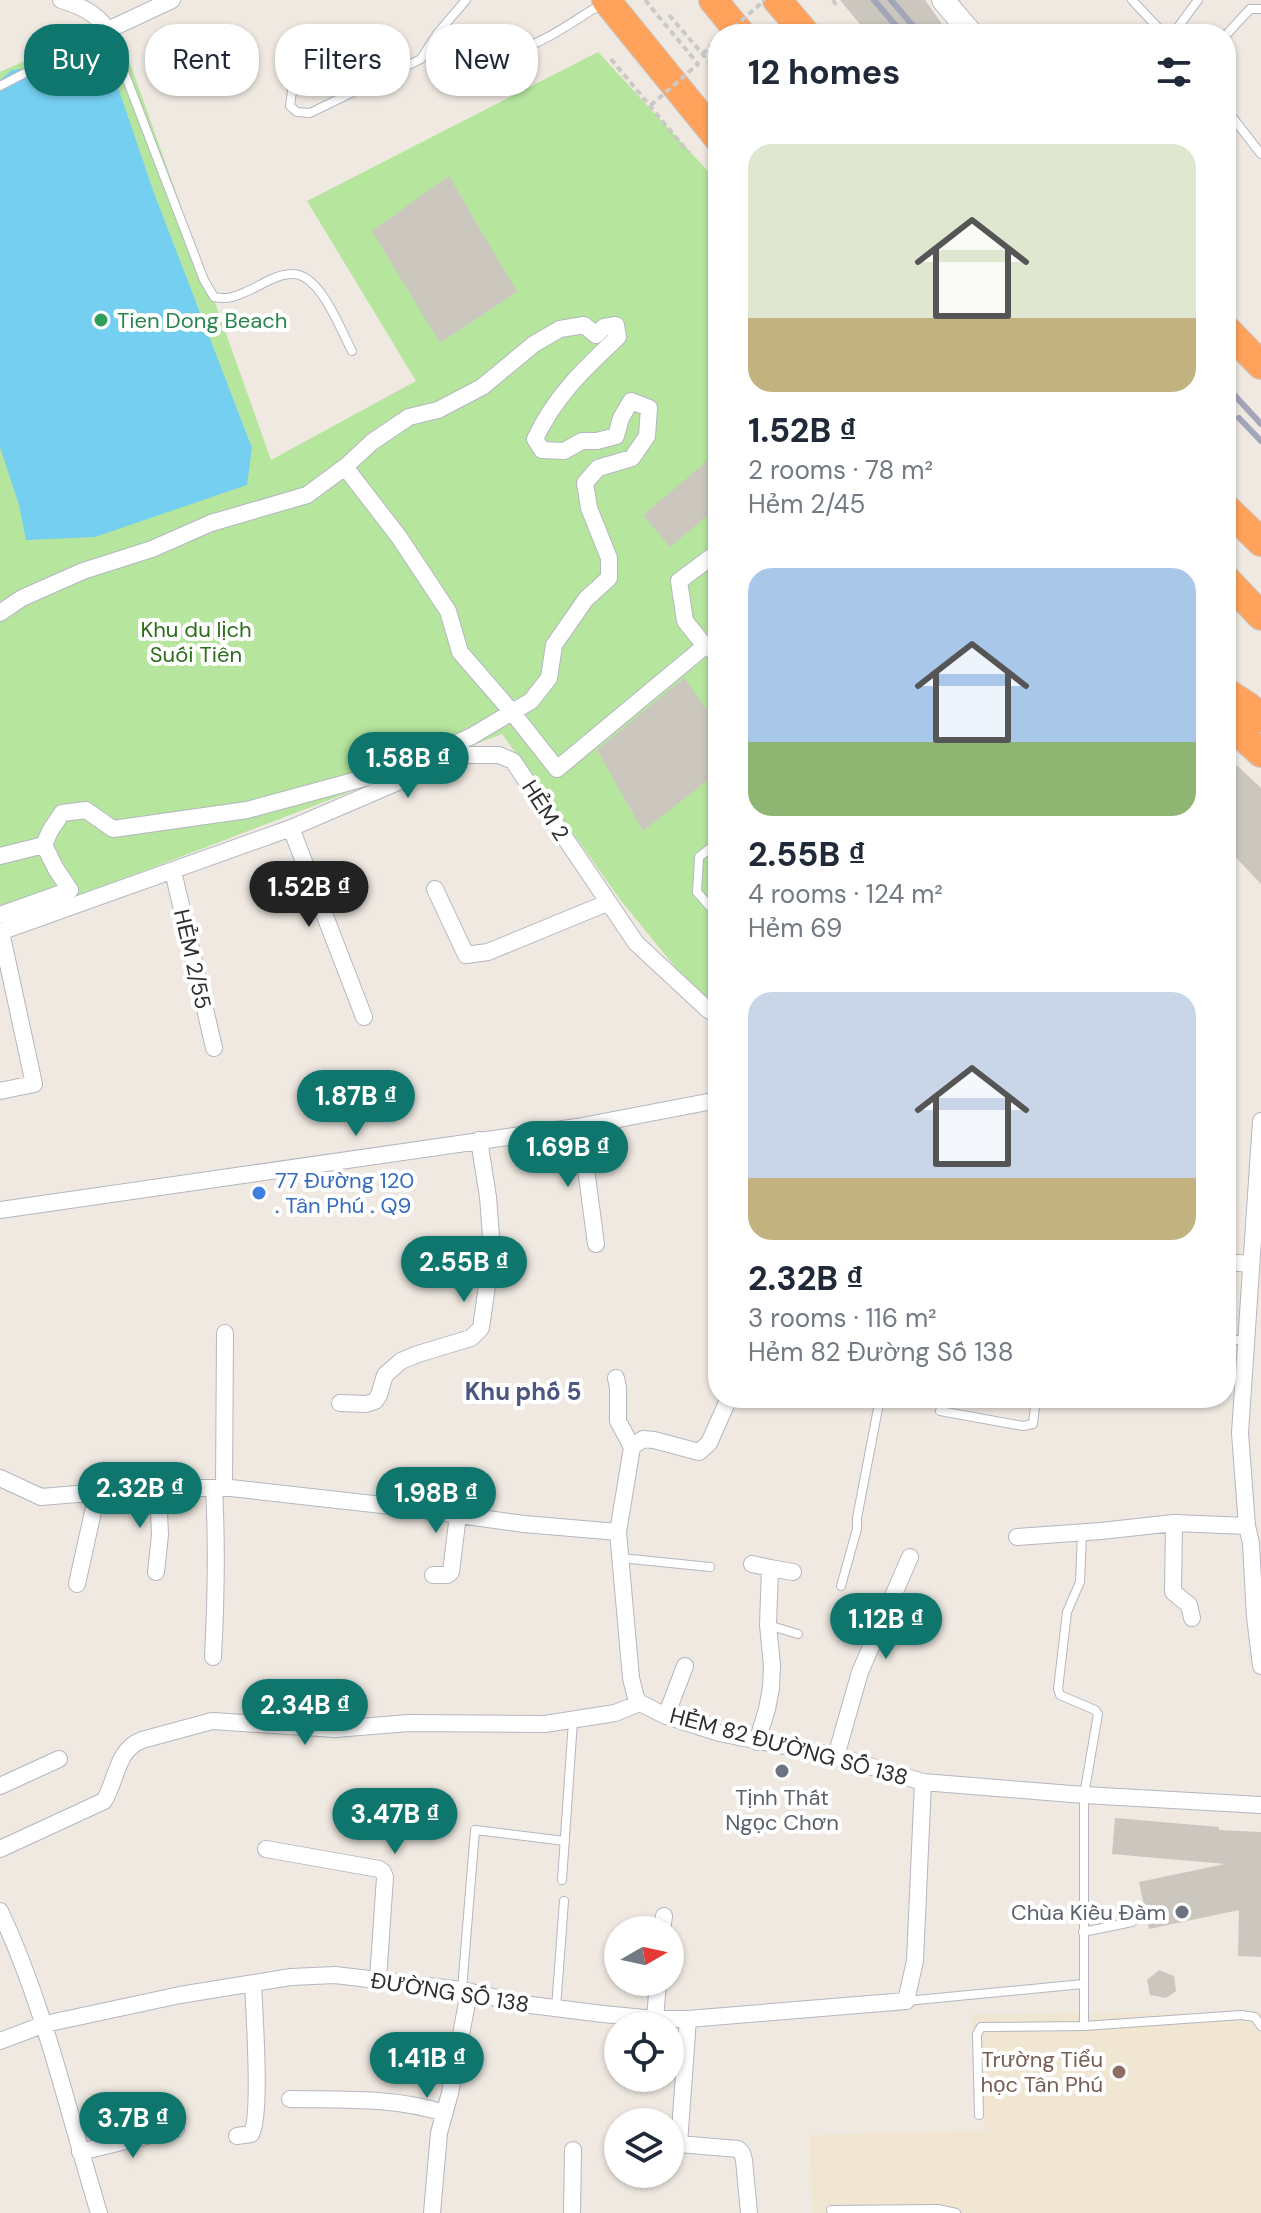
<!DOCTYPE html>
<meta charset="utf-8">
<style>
body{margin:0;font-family:"DM Sans",sans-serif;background:#f6f6f7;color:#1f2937;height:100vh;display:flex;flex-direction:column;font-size:30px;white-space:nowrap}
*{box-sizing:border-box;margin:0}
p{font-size:26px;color:#747a83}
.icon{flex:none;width:44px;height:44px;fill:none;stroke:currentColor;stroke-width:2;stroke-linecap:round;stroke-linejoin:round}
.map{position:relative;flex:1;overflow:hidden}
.drawer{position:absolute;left:708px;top:24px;width:528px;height:1384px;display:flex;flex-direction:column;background:#fff;border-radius:32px;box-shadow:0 2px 6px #0004}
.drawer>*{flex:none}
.hud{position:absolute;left:24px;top:24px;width:564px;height:72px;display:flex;gap:16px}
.needle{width:52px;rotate:81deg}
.buttons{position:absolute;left:604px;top:1916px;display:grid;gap:16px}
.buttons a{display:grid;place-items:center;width:80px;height:80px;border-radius:50%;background:#fff;box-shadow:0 2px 6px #0004;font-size:40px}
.price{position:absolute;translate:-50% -68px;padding:0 18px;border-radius:28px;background:#0f766e;color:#fff;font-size:26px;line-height:52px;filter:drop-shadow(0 2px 4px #0008)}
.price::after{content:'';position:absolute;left:50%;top:48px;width:24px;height:18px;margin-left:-12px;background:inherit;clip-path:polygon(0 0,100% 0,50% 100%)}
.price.active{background:#222;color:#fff}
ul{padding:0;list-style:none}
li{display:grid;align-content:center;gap:16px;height:424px;padding:0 40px}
li span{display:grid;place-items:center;height:248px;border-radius:24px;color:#555}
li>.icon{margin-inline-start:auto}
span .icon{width:144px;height:144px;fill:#fffc;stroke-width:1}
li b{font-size:34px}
h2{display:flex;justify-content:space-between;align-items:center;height:96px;padding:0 40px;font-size:34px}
.chip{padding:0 28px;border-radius:32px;background:#fff;box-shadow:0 2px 6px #0004;font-size:28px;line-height:72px}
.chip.active{background:#0f766e;color:#fff}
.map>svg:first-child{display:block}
.education{fill:#f0e6d1}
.green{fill:#b6e59e}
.water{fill:#75cff0}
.building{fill:#cbc7bf}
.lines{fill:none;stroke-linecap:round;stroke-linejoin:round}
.lane-casing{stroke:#b4b7c1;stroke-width:10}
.street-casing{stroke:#b4b7c1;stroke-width:18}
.secondary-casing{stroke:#b4b7c1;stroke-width:24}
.highway-casing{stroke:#c9c9c9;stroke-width:30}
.path{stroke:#c9c9c9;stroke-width:4;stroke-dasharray:6 4;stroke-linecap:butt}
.lane{stroke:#fff;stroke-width:8}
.street{stroke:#fff;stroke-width:16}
.secondary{stroke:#fff;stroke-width:22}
.highway{stroke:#ffa35c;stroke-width:28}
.rail{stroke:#a3a6b8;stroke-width:6}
.path-bridge{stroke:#c9c9c9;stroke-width:4;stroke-dasharray:6 4;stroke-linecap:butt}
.leisure-dot{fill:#2e9e5b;stroke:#fff;stroke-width:3}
.shop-dot{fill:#3f7fe0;stroke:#fff;stroke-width:3}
.worship-dot{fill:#6b7280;stroke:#fff;stroke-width:3}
.education-dot{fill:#8d6e63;stroke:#fff;stroke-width:3}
.labels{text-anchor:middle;stroke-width:8;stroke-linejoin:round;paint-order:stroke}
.leisure-label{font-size:22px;fill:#27864d;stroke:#fff;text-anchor:start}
.park-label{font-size:22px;fill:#2c6e1b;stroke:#fff}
.street-label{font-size:22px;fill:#2e2e2e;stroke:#fff}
.shop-label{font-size:22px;fill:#366cbe;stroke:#fff;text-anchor:start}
.worship-label{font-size:22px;fill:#5b616d;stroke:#fff}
.education-label{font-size:22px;fill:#785e54;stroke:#fff;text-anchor:end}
.neighbourhood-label{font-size:24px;font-weight:bold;fill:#4d5680;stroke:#fff}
</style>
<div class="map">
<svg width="1261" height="2213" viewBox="0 0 1261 2213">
<rect width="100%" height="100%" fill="#efe9e1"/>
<!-- education -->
<path class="education" d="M 1261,2013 L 1261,2213 L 811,2213 L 810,2135 L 986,2130 L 970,2014 Z"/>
<!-- green -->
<path class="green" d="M 82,35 L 125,49 L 271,460 L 416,381 L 307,201 L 598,52 L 718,182 L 718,1015 L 711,1011 L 622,902 L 502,734 L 0,926 L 0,72 Z"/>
<!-- water -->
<path class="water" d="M 108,58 L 154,193 L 252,448 L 247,485 L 95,537 L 26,540 L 19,505 L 0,447 L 0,80 L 12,70 Z"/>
<!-- building -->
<path class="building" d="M 840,0 L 925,0 L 949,34 L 868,34 Z
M 449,176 L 517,292 L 440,343 L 372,231 Z
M 718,452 L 718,507 L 670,547 L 643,515 Z
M 684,678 L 718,725 L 718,772 L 643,831 L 597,750 Z
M 1226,755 L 1261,788 L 1261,884 L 1226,847 Z
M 1115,1818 L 1219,1827 L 1219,1830 L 1261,1832 L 1261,1957 L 1238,1956 L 1239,1910 L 1149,1929 L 1139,1882 L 1225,1864 L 1112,1854 Z
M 1159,1970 L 1174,1976 L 1176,1991 L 1166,1998 L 1150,1995 L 1147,1980 Z"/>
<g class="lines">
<defs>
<path id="lane" d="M 1132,0 L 1164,34
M 1173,34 L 1198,0
M 1226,35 L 1250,9 L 1261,9
M 468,76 C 469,71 470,68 473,65 C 485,56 506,53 520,49 C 549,40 576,19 602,4
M 300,81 L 292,91 L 290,106 L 297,112 L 310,113 L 421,59 L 437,34 L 466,0
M 0,86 L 108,30 L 204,280 L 214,297 C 230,300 236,296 250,290 C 263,284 277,274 292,274 C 320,273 340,329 352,351
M 1226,109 L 1261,154
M 705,646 L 718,665
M 718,842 L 699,857 L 697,892 L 718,916
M 1226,1340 L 1245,1340
M 940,1411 L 1023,1426 L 1033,1424 L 1036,1398
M 621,1558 L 710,1567
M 841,1586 L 857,1529 L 857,1518 L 880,1398
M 768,1625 L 798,1634
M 562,1880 L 573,1721
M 1083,1932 L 1132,1922
M 462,1989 L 475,1830 L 565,1841
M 906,2001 L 1083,1984
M 556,2008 L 564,1901
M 1084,2026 L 1241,2015 L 1255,2017 L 1261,2026
M 979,2115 L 977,2034 L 981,2027 L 1084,2026 L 1084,1795 L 1098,1714 L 1095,1710 L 1060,1695 L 1058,1689 L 1067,1612 L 1080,1582 L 1082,1533
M 831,2210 L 938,2209 L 956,2213"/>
<path id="street" d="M 61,0 C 81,6 96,13 108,30 L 172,0
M 0,613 L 22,598 L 83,571 L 152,549 L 211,523 L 307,495 L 345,467 L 372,442 L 409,417 L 438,410 L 482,387 L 534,344 L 560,329 L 584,325 L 596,335 L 604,327 L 616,325 L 618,337 C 584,369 555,396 535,439 L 542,450 L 564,451 L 582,441 L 597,441 L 616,436 L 621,418 L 631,401 L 649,408 L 647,436 L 632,458 L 598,468 L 585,483 L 589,508 L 609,558 L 609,578 L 586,599 L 554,645 L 549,678 L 531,701 L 512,712 L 460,652 L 448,611 L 399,537 L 345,467
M 291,828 L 364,1017
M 0,856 L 44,845
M 173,871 L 214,1048
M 435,889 L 466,955 L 488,952 L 607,903
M 0,915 L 70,890 L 56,869 L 44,845 L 50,831 L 62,813 L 86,810 L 113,829 L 247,810 L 405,767 L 472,736 L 512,712 L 557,769 L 705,646 L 685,621 L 679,581 L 718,552
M 0,932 L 291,828 L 461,755 L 499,755 L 513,761 L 636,943 L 707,1009 L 718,1016
M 0,1091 L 34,1084 L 1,932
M 1261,1121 L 1240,1433 L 1247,1526 L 1251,1543 L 1255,1617 L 1261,1666
M 577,1127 L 586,1169 L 596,1244
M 0,1210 L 577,1127 L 718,1100
M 1226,1262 L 1251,1264
M 616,1378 L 618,1388 L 618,1421 L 632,1447
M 729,1398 L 709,1443 L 699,1452 L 654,1440 L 643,1439 L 632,1447 L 618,1532 L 631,1678 L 636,1698 L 640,1703 L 666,1716 L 719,1733 L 836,1756 L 923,1782 L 1084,1795 L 1261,1805
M 340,1403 L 366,1404 L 375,1401 L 379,1395 L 385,1375 L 401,1361 L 418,1354 L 471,1338 L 481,1328 L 492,1250 L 488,1197 L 479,1140
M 0,1478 L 41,1497 L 149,1488 L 231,1488 L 409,1508 L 524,1524 L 618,1532
M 224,1488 L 225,1333
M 1174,1523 L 1173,1592 L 1189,1605 L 1192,1618
M 1017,1537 L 1101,1531 L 1174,1523 L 1247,1526
M 752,1564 L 770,1568
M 156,1572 L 160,1535 L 158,1488
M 433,1575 L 447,1575 L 451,1572 L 458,1515
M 77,1584 L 97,1494
M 213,1657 C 216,1601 217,1544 214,1488
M 666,1716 L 685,1666
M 757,1742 L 767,1709 L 771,1688 L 772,1665 L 768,1625 L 770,1568 L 793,1572
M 836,1756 L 860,1672 L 910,1557
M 0,1786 L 59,1759
M 0,1849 L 104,1801 C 117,1780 116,1750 142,1740 L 212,1721 L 335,1729 L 409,1723 L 545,1724 L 615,1713 L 640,1703
M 266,1849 L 379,1869 L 383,1872 L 385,1877 L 378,1980
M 0,1911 C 45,2007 68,2112 99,2213
M 662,1930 L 664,1916
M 655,2019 L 658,1982
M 688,2019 L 679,2144 L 738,2149 L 742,2153 L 744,2160 L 749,2213
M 0,2041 L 45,2024 L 180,1995 L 291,1977 L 335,1975 L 462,1990 L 523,2004 L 603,2014 L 655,2019 L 688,2019 L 906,2001 L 915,1961 L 923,1782
M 290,2099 C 342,2100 394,2097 444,2113
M 237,2136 L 251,2134 C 262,2118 254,2009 253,1983
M 80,2152 L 176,2129
M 432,2213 L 439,2133 L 450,2093 L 469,1992
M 572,2213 L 573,2150"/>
<path id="secondary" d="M 943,0 L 972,34"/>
<path id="highway" d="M 606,0 L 718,138
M 713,0 L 741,34
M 777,0 L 806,34
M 1226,329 L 1261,365
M 1226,508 L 1261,542
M 1226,579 L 1261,616
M 1226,692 L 1249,707 L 1261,718
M 1226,721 L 1261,753"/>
</defs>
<!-- lane casing -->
<use href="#lane" class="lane-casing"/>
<!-- street casing -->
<use href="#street" class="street-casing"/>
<!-- secondary casing -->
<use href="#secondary" class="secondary-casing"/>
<!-- highway casing -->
<use href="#highway" class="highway-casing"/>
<!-- path -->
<path class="path" d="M 833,0 L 836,5
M 669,15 L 718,72
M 702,54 L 716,42
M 611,59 L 689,153"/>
<!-- lane -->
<use href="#lane" class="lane"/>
<!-- street -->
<use href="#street" class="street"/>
<!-- secondary -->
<use href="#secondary" class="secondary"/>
<!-- highway -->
<use href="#highway" class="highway"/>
<!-- rail -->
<path class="rail" d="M 874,0 L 903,34
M 891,0 L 920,34
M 1226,386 L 1261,424
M 1239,418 L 1261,441"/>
<!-- path-bridge -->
<path class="path-bridge" d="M 645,0 L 698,64 L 650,106
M 726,34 L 765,0"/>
</g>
<!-- markers -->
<circle class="leisure-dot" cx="101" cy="320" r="8"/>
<circle class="shop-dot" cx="259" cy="1193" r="8"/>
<g class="worship-dot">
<circle cx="782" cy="1771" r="8"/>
<circle cx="1182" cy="1912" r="8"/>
</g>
<circle class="education-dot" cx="1119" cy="2072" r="8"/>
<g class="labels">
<!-- leisure labels -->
<g class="leisure-label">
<text x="117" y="328">Tien Dong Beach</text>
</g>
<!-- park labels -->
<g class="park-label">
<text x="196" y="637">Khu du lịch<tspan x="196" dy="25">Suối Tiên</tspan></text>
</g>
<!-- street labels -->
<g class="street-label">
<text transform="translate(546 810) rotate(57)" y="8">HẺM 2</text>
<text transform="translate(193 959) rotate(77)" y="8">HẺM 2/55</text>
<text transform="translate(789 1746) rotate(15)" y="8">HẺM 82 ĐƯỜNG SỐ 138</text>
<text transform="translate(450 1992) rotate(9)" y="8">ĐƯỜNG SỐ 138</text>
</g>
<!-- shop labels -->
<g class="shop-label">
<text x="275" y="1188">77 Đường 120<tspan x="275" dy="25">. Tân Phú . Q9</tspan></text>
</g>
<!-- worship labels -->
<g class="worship-label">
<text x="782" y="1805">Tịnh Thất<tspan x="782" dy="25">Ngọc Chơn</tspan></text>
<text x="1166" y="1920" text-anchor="end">Chùa Kiều Đàm</text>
</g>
<!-- education labels -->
<g class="education-label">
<text x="1103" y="2067">Trường Tiểu<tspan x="1103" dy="25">học Tân Phú</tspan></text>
</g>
<!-- neighbourhood labels -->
<g class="neighbourhood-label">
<text x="523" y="1400">Khu phố 5</text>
</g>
</g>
</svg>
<div class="buttons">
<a><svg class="needle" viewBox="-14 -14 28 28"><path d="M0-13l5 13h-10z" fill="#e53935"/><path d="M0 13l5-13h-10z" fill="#747a83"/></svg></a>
<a><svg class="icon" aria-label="locate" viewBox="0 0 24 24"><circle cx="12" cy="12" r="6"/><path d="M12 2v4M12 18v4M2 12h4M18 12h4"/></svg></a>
<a><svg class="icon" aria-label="layers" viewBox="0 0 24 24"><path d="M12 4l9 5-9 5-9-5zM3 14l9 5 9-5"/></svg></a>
</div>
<b class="price" style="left:408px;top:800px">1.58B ₫</b>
<b class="price active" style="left:309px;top:929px">1.52B ₫</b>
<b class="price" style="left:356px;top:1138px">1.87B ₫</b>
<b class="price" style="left:568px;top:1189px">1.69B ₫</b>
<b class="price" style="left:464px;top:1304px">2.55B ₫</b>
<b class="price" style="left:140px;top:1530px">2.32B ₫</b>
<b class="price" style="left:436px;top:1535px">1.98B ₫</b>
<b class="price" style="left:886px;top:1661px">1.12B ₫</b>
<b class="price" style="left:305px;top:1747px">2.34B ₫</b>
<b class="price" style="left:395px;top:1856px">3.47B ₫</b>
<b class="price" style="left:427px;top:2100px">1.41B ₫</b>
<b class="price" style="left:133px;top:2160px">3.7B ₫</b>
<div class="hud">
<a class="chip active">Buy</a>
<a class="chip">Rent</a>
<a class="chip">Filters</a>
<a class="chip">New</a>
</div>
<section class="drawer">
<h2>12 homes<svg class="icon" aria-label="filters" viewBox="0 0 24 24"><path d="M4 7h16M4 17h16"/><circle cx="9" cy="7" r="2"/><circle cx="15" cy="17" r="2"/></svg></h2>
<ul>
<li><span style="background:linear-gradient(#dfe7d0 70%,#c2b280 0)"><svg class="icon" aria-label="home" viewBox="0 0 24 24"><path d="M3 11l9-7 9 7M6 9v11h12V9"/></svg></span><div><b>1.52B ₫</b><p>2 rooms · 78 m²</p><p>Hẻm 2/45</p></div></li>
<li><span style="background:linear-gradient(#a9c7e8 70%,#8fb573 0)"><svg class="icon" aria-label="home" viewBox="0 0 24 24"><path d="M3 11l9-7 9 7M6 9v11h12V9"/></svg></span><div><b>2.55B ₫</b><p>4 rooms · 124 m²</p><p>Hẻm 69</p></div></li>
<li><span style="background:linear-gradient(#c9d6e8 75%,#c2b280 0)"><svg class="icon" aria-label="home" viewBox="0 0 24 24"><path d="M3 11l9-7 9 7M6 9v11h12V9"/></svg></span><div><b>2.32B ₫</b><p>3 rooms · 116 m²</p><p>Hẻm 82 Đường Số 138</p></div></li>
</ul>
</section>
</div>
